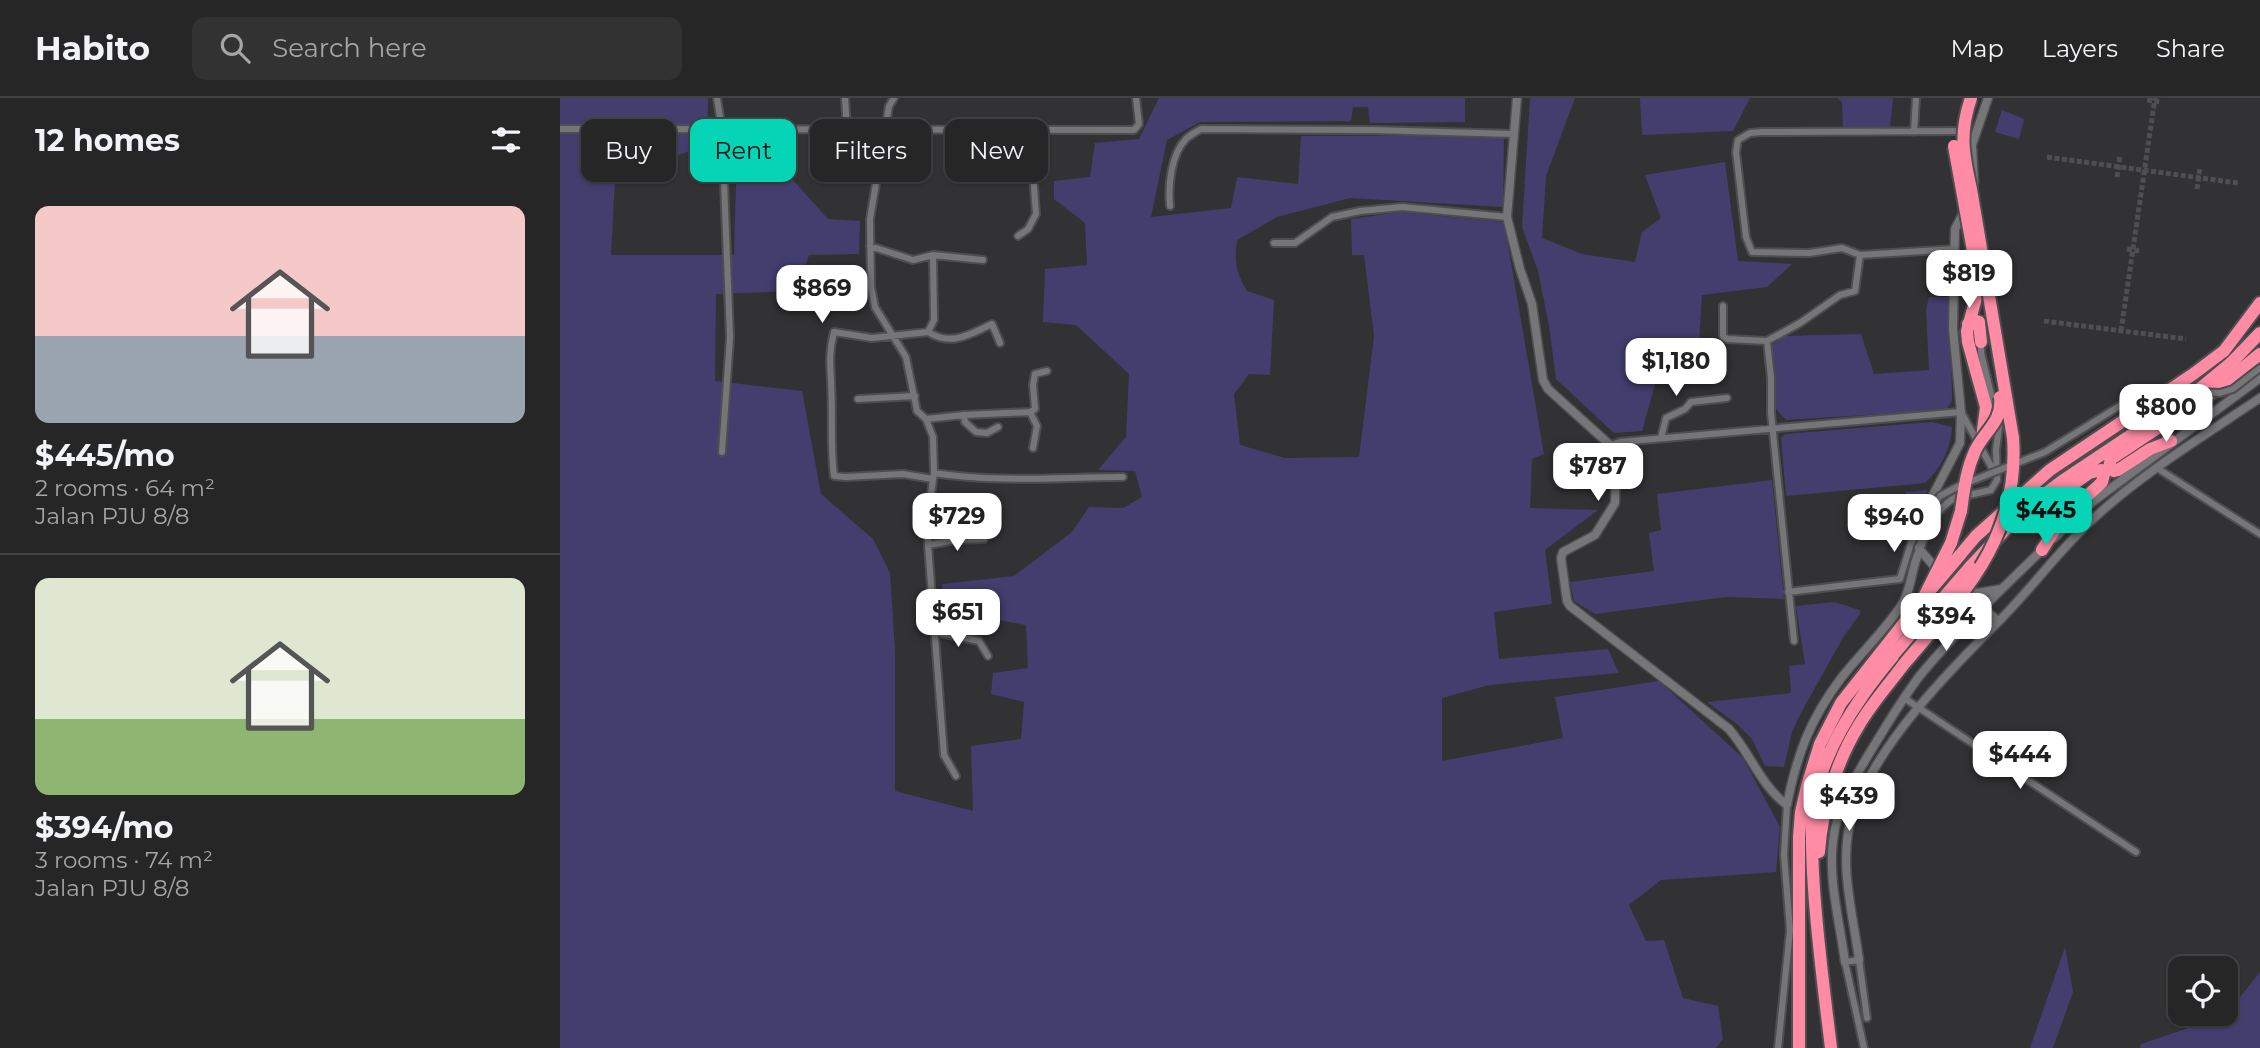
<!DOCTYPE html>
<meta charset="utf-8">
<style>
body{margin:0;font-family:Montserrat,sans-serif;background:#323233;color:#f1f3f6;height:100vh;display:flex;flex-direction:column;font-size:26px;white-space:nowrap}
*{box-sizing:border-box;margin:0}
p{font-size:23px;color:#a4a5a7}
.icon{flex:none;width:38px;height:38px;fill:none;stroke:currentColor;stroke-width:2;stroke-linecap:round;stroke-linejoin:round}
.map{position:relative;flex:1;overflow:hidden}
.details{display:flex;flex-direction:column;background:#262627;width:560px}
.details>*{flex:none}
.top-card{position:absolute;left:21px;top:21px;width:665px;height:63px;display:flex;gap:14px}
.fabs{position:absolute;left:1608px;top:858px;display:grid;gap:14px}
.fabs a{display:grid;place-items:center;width:70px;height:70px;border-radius:14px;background:#262627;box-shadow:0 2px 5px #0004,0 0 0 2px #424344;font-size:35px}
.price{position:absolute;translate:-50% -60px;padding:0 16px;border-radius:14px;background:#fff;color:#222;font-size:23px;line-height:46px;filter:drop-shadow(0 2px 4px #0008)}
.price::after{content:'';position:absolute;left:50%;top:42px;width:21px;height:16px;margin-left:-10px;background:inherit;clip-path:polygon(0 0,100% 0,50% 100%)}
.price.on{background:#05d5b6;color:#111}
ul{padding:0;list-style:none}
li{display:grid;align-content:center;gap:14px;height:371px;padding:0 35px}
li+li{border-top:2px solid #424344}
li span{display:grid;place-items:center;height:217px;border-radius:14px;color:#555}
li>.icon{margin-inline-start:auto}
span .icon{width:126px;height:126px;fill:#fffc;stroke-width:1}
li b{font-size:30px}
h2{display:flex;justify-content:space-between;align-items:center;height:84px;padding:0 35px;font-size:30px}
.pill{padding:0 24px;border-radius:14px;background:#262627;box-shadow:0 2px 5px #0004,0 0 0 2px #424344;font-size:24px;line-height:63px}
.pill.on{background:#05d5b6;color:#111}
header{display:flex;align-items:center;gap:42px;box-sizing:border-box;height:98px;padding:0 35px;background:#262627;border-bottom:2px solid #424344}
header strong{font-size:33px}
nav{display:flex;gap:38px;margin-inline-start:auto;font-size:24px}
.search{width:490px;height:63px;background:#323233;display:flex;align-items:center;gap:18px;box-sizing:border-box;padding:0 24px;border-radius:14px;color:#a4a5a7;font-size:26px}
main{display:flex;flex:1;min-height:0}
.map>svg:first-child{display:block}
.green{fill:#433e6e}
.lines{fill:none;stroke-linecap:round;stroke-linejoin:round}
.pedestrian-tunnel{stroke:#4f4f51;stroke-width:5;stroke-dasharray:5 2.5;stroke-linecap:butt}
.minor-casing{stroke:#4e4e50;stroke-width:10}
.tertiary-casing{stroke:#4e4e50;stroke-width:11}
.motorway-casing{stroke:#4e4e50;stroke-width:16}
.minor{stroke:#767679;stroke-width:6}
.tertiary{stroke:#767679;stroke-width:8}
.motorway{stroke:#ff8ca4;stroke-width:12}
.minor-bridge-casing{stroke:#4e4e50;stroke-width:10;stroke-linecap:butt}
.motorway-bridge-casing{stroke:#4e4e50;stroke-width:16;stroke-linecap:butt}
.minor-bridge{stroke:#767679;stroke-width:6}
.motorway-bridge{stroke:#ff8ca4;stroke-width:12}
</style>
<header>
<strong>Habito</strong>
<div class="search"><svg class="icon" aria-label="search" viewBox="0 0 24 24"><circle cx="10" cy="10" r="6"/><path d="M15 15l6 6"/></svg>Search here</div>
<nav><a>Map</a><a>Layers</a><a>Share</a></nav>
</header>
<main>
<section class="details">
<h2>12 homes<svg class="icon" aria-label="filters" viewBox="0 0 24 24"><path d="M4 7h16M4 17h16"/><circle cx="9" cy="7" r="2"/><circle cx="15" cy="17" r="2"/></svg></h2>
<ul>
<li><span style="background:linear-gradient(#f6c9c9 60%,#9aa5b1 0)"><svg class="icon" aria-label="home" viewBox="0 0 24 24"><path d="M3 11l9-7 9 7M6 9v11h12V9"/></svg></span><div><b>$445/mo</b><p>2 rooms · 64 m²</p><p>Jalan PJU 8/8</p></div></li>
<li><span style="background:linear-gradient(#dfe7d0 65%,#8fb573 0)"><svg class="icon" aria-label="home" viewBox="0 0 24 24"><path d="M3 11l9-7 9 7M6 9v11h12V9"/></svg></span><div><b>$394/mo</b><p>3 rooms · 74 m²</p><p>Jalan PJU 8/8</p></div></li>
</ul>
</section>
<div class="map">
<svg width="1700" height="950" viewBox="0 0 1700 950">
<rect width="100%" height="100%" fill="#323234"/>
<!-- green -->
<path class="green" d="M 0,0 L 148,0 L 147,46 L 55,82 L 51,157 L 174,157 L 176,85 L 231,80 L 268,121 L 300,123 L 299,156 L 249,157 L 237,193 L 156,196 L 155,283 L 242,293 L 261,396 L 313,441 L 330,475 L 335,553 L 335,693 L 413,713 L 411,648 L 461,641 L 464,604 L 431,596 L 433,575 L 468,570 L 466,527 L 381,512 L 382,486 L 454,478 L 512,434 L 529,409 L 563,410 L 582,399 L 575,373 L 538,372 L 566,339 L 569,276 L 516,227 L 483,224 L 485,171 L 527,167 L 525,125 L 494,101 L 494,83 L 530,79 L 535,45 L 579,41 L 599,0 L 905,0 L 905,24 L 810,25 L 808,9 L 793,9 L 791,23 L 640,24 L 607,42 L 591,119 L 671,110 L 677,79 L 738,86 L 741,38 L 944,37 L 943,109 L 790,100 L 717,119 L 677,142 C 674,162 676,175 687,193 L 714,202 L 710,277 L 689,276 L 674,296 L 680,347 L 725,360 L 799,359 L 814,238 L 804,157 L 792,157 L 791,121 L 840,114 L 944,124 L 984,356 L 972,361 L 970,410 L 1038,412 L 985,452 L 992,506 L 934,514 L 939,561 L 1048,551 L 1059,575 L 929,587 L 882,600 L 882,663 L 1003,640 L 995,599 L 1099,583 L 1183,660 L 1220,729 L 1216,774 L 1101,782 L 1069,807 L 1086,843 L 1104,842 L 1123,900 L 1158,908 L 1163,941 L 1156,950 L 0,950 Z
M 970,0 L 1015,0 L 986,78 L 982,140 L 1022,156 L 1075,164 L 1082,134 L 1101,120 L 1085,77 L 1165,64 L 1178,163 L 1232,166 L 1207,189 L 1142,197 L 1139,245 L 1100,269 L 1082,333 L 1054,335 L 996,281 L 989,228 L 978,173 L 962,129 Z
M 1080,0 L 1190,0 L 1173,33 L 1082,37 Z
M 1277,0 L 1333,0 L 1330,30 L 1283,31 L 1282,4 Z
M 1442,12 L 1464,21 L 1459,41 L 1435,34 Z
M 1369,199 L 1390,199 L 1392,303 L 1386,312 L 1226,322 L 1216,311 L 1211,248 L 1224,238 L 1301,236 L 1314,276 L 1369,272 L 1366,212 Z
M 1372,324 L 1392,329 C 1391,351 1381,370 1365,385 L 1226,398 L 1221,340 L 1225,336 Z
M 1212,382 L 1224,501 L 1166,499 L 1035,516 L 1014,503 L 1010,484 L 1094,473 L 1089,435 L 1101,432 L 1097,396 Z
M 1368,392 L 1344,437 L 1340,414 L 1347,414 L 1346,394 Z
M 1274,504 L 1300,512 L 1300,516 L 1284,538 L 1242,613 L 1232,634 L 1224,669 L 1205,668 L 1192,641 L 1177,626 L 1147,604 L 1231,595 L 1229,568 L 1245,566 L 1236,508 Z
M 1505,849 L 1513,894 L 1493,950 L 1470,950 Z
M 1700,874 L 1700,950 L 1580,950 L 1581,946 L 1637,927 L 1657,915 L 1666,915 L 1666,910 L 1677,903 Z"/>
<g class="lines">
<!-- pedestrian-tunnel -->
<path class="pedestrian-tunnel" d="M 1587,2 L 1602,4
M 1487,59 L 1678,85
M 1557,79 L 1560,57
M 1637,91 L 1640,69
M 1567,151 L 1579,153
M 1484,223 L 1626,241
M 1561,233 L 1595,0"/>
<defs>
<path id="minor" d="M 157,0 L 162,32 L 170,239 L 162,354
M 285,0 L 287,32
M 334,0 L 329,8 L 310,121 L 311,189 L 315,209 L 346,259 L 357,313 L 366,321 L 373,339 L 374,375 L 369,411 L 368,447 L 384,657 L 396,678
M 0,31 L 574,32 L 579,26 L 576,0
M 1354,34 L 1356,0
M 610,108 C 608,88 611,56 626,41 C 630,37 636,34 641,31 L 812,32 L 954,36
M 458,138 L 468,131 L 476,116 L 470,33
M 714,145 L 735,145 L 772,119 L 800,113 L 842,109 L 947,119
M 310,148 L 353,162 L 373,157
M 1395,151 L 1300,157 L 1282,150 L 1249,155 L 1192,154 L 1186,139 L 1176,54 L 1178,42 L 1190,35 L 1201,34 L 1403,33
M 1163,208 L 1163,238 L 1167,241 L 1207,243
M 368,234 C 392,249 410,236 432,226 L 440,245
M 1207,243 L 1211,280 L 1211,315 L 1234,543
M 1207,243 L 1240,225 L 1280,197 L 1295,193 L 1300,157
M 298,301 L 355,298
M 470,314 L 477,328 L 473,350
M 404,317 L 470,314 L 475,311 L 473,287 L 475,276 L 487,273
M 366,321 L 404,317 L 405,324 L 416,334 L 427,335 L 438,329
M 1101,340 L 1106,320 L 1125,311 L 1131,304 L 1167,300
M 1050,347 L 1060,344 L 1401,314 L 1436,377
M 1597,370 L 1700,436
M 374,375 C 436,385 500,379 563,379
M 373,381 L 343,376 L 286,379 L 274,378 C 270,346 273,315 271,283 C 270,264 269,254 274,234 L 312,240 L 368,234 L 374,222 L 373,157 L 423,162
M 1409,397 L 1431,392 L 1437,382 L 1436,352 L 1439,329 L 1421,255 L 1421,242
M 369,411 L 400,409 L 414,413
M 368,447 L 396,442 L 424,441
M 1360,452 C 1367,431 1376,410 1396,399
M 1228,494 L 1270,489
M 375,534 L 419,543 L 428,558
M 1344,600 L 1576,754
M 1218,950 L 1230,832 L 1224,757 L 1227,707
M 1304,950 L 1285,864 L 1299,862 L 1307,920"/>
<path id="tertiary" d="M 957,0 L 947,119 L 960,171 L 972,206 L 983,282 L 988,291 L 1050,347 L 1056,362 L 1055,405 L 1035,437 L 1003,454 L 1001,460 L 1007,503 L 1010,508 L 1169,631 C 1190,655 1201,688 1227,707 C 1237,656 1250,621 1282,579 C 1301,555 1324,533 1341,508 C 1352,492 1351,469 1360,452 L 1356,442 L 1358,426 L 1400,345 L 1401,314 L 1393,231 L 1395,131 L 1406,110
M 1414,85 L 1412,47 L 1428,0
M 1494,440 L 1531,405 L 1700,280
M 1360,452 L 1374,468
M 1401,491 L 1438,523
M 1405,493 L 1418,495 L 1441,491
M 1394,537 L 1401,522 L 1403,496
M 1299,862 C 1293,815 1277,761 1293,715 C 1318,645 1388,574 1440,522 C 1472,490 1499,452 1533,421 C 1581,376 1645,337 1700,300
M 1285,864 C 1280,825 1268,782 1273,743 C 1277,707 1294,681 1312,651 C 1328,625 1343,599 1362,575 C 1400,530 1443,490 1485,449"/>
<path id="motorway" d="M 1409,162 L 1416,200 L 1407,233 L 1408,244 L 1426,309 L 1422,340
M 1408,226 L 1413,222 L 1419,224 L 1421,244
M 1611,343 L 1590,351 L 1558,372 L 1554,373 L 1549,369 L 1551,361 L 1661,288 L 1700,256
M 1471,416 L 1529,375 L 1541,372 L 1544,376 L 1542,384 L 1537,389 L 1502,420 L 1482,452
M 1391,445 L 1401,413
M 1400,457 L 1416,438 L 1490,372 L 1632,277 L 1664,253 L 1700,205
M 1410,469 L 1466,410 L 1502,383 L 1637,293 L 1671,265 L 1700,235
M 1259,754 C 1262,711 1276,664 1299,627 C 1312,605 1329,586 1344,566
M 1239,950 L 1239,739 L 1241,714 L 1247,688 L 1260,646 L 1281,605 L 1363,501
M 1271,950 C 1264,892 1256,834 1253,775 C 1252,749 1250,722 1256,696 C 1271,625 1331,559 1378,506"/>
</defs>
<!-- minor casing -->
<use href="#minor" class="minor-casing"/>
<!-- tertiary casing -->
<use href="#tertiary" class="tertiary-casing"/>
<!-- motorway casing -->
<use href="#motorway" class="motorway-casing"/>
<!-- minor -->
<use href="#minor" class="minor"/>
<!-- tertiary -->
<use href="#tertiary" class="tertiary"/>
<!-- motorway -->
<use href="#motorway" class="motorway"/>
<defs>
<path id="minor-bridge" d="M 1270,489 L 1340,481 L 1351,445 L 1380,398 L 1399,388 L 1485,354 L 1571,301 L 1589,295 L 1613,293 L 1660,295 L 1673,291 L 1700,270"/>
<path id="motorway-bridge" d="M 1394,48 L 1417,175
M 1401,413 C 1404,392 1406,373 1415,353 C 1424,333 1443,324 1440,299
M 1372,490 L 1400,457
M 1363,501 L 1391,445
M 1378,506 L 1410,469
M 1344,566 C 1403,496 1460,440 1453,340 L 1411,91 C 1403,56 1399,35 1411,0"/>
</defs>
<!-- minor-bridge casing -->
<use href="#minor-bridge" class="minor-bridge-casing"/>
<!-- motorway-bridge casing -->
<use href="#motorway-bridge" class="motorway-bridge-casing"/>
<!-- minor-bridge -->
<use href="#minor-bridge" class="minor-bridge"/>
<!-- motorway-bridge -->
<use href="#motorway-bridge" class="motorway-bridge"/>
</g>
</svg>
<div class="fabs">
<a><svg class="icon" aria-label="locate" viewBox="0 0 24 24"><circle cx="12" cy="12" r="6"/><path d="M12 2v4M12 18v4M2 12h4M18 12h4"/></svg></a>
</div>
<b class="price" style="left:1409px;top:212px">$819</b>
<b class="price" style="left:262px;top:227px">$869</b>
<b class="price" style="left:1116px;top:300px">$1,180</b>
<b class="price" style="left:1606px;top:346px">$800</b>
<b class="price" style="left:1038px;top:405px">$787</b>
<b class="price on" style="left:1486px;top:449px">$445</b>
<b class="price" style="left:397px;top:455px">$729</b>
<b class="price" style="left:1334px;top:456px">$940</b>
<b class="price" style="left:398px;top:551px">$651</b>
<b class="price" style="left:1386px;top:555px">$394</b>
<b class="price" style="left:1460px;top:693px">$444</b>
<b class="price" style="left:1289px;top:735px">$439</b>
<div class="top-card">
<a class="pill">Buy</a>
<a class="pill on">Rent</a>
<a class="pill">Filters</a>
<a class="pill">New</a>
</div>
</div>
</main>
